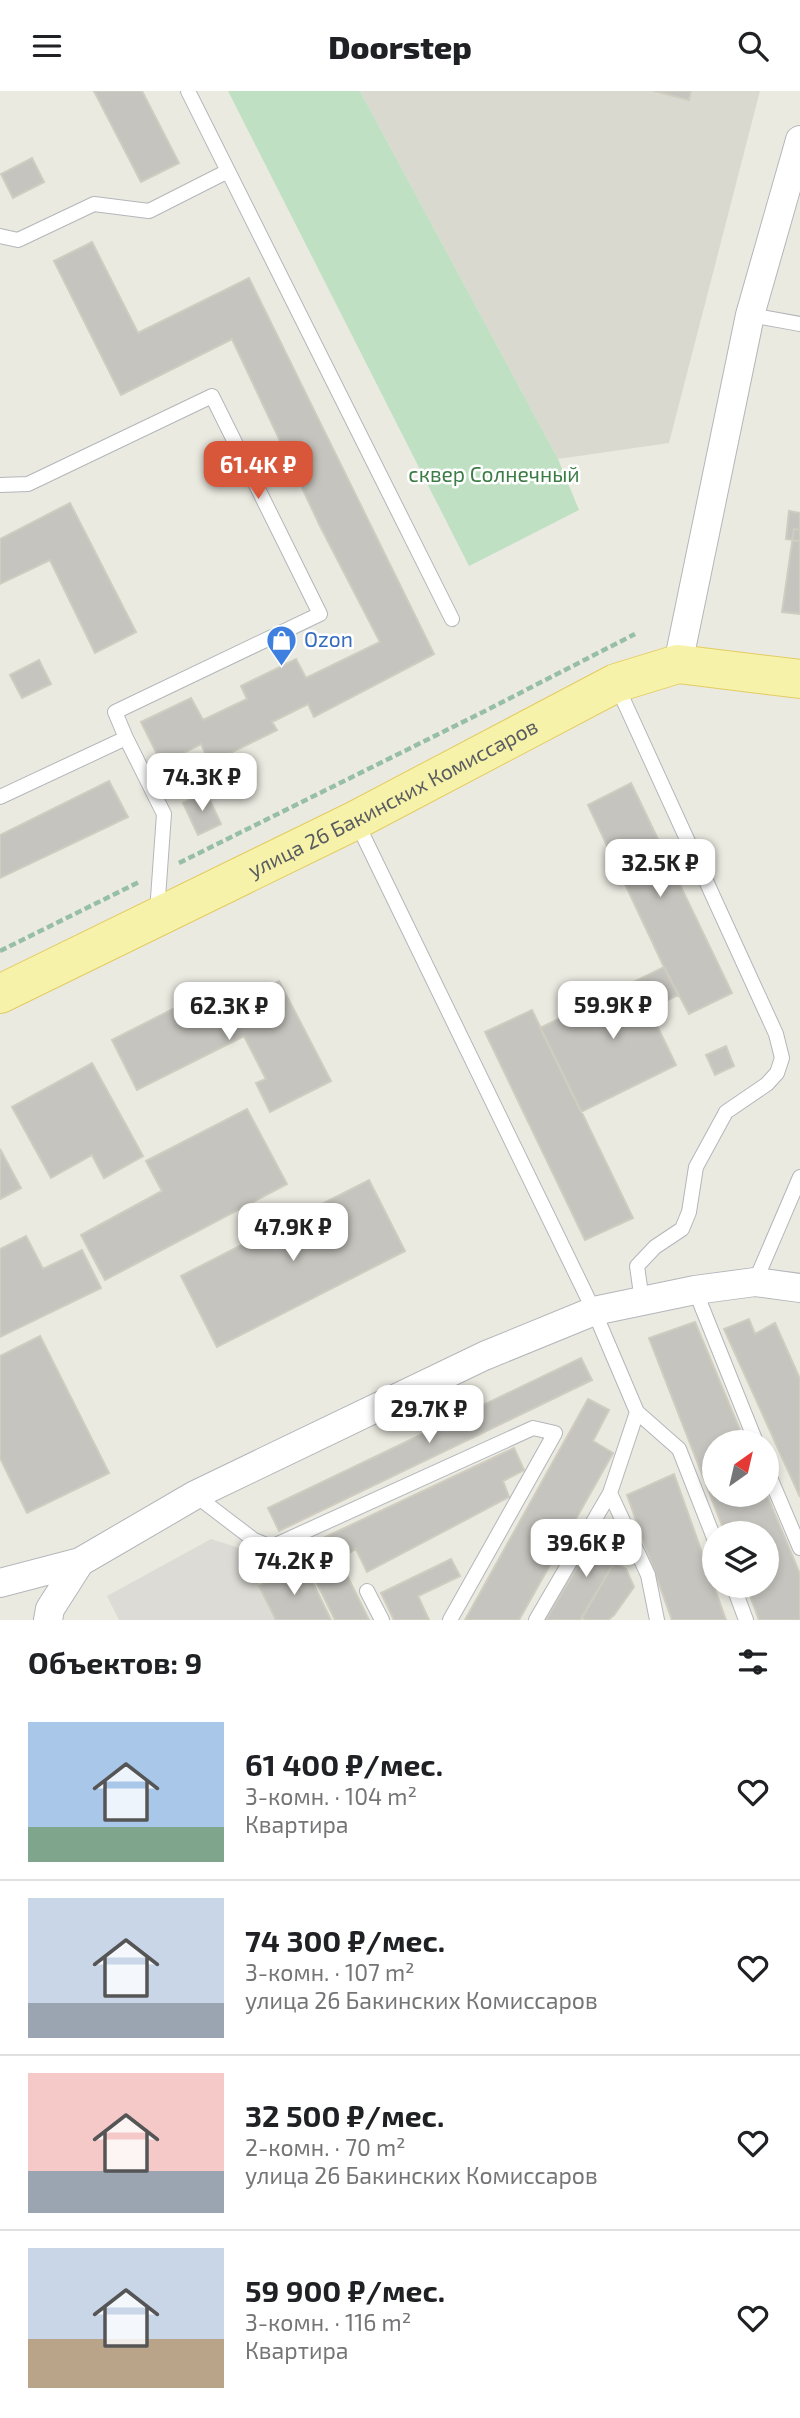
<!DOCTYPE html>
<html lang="ru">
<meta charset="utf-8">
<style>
body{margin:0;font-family:"Exo 2",sans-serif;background:#f6f6f6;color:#202124;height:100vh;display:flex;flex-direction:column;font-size:26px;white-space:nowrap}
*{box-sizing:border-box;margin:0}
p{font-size:23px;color:#757577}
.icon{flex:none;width:38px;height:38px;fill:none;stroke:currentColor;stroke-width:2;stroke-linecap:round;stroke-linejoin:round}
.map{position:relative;height:1529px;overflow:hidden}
.drawer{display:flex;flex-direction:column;background:#fff;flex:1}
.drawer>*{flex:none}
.needle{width:46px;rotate:34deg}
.controls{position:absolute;left:702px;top:1339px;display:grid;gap:14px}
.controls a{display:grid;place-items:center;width:77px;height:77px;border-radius:50%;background:#fff;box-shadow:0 4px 10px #0003;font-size:35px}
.price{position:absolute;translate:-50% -60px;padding:0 16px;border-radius:14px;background:#fff;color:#222;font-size:23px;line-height:46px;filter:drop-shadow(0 2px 4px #0008)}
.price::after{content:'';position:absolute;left:50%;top:42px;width:21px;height:16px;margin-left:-10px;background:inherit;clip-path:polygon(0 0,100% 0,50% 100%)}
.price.selected{background:#d8563a;color:#fff}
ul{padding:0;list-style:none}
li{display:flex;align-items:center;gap:21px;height:175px;padding:0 28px}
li+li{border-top:2px solid #e0e0e0}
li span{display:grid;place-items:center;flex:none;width:196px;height:140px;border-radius:0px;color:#555}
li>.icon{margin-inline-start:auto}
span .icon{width:84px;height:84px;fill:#fffc;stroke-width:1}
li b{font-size:30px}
h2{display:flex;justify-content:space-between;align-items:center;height:84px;padding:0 28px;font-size:30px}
header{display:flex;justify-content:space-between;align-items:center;height:91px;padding:0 28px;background:#fff;font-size:32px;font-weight:800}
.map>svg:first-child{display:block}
.industrial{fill:#dcdbd5}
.education{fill:#dad9cf}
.green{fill:#bfe0c2}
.building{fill:#c6c4be;stroke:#cfccc0;stroke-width:2}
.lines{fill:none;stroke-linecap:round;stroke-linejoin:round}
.lane-casing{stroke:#b3b6ba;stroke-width:16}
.street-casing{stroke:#b3b6ba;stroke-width:30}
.primary-casing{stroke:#e3cc61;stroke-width:40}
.path{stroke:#97bea7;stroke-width:4.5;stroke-dasharray:7 3.5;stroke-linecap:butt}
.lane{stroke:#fff;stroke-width:14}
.street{stroke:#fff;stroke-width:28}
.primary{stroke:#f7f2aa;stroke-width:38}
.labels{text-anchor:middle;stroke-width:5;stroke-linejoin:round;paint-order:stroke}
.park-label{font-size:21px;fill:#3b7d45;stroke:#fff}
.shop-label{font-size:21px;fill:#366cbe;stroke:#fff;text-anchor:start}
.street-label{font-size:21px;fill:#595c60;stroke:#fff}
</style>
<header><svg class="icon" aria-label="menu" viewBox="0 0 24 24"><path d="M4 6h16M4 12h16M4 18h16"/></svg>Doorstep<svg class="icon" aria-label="search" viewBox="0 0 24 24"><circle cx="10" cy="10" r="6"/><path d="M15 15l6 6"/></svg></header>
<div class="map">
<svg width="800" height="1529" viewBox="0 0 800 1529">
<rect width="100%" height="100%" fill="#ebeae1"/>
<!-- industrial -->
<path class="industrial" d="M 211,1448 L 239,1457 L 259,1494 L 304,1473 L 331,1529 L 119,1529 L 107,1505 Z"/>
<!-- education -->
<path class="education" d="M 360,0 L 760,0 L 669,352 L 558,368 Z"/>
<!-- green -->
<path class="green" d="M 228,0 L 360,0 L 558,368 L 579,419 L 469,475 Z"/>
<!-- building -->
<path class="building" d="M 94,0 L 142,0 L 179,72 L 141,91 Z
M 654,0 L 691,0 L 689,9 Z
M 32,67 L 44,91 L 13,107 L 1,83 Z
M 92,151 L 138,242 L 249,187 L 434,563 L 314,626 L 308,613 L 272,631 L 277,639 L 210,672 L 201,653 L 162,673 L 141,631 L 191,607 L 203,629 L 247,608 L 241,595 L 296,568 L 306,587 L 380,551 L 320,435 L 232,248 L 121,304 L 54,170 Z
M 70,412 L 136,541 L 95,562 L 50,469 L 0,493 L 0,448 Z
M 789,420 L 800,422 L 800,450 L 786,448 Z
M 794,438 L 800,439 L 800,523 L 782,521 Z
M 39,569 L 51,593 L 22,607 L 10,584 Z
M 109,690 L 128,726 L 0,787 L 0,744 Z
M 631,692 L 732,902 L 689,923 L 664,876 L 588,714 Z
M 206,701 L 221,733 L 198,744 L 183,712 Z
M 664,876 L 678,904 L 649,918 L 676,974 L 581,1021 L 540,937 Z
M 279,890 L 331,990 L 270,1021 L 256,992 L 266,988 L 244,945 L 137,999 L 112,949 L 222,893 L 233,914 Z
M 532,919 L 633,1127 L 585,1149 L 485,941 Z
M 726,955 L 734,975 L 715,984 L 706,964 Z
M 92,972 L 143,1065 L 104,1087 L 92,1064 L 51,1087 L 12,1016 Z
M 247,1018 L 287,1093 L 105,1189 L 81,1144 L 162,1100 L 146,1070 Z
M 0,1058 L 21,1097 L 0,1108 Z
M 369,1089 L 405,1160 L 217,1256 L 181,1185 Z
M 26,1145 L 43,1178 L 82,1159 L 101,1197 L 0,1246 L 0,1158 Z
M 749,1228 L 755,1243 L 775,1232 L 800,1288 L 800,1406 L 724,1238 Z
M 695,1231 L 745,1351 L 714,1351 L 714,1404 L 766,1402 L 800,1483 L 800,1529 L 759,1529 L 746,1494 L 766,1494 L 766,1442 L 725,1442 L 649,1247 Z
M 40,1245 L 109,1382 L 27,1422 L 0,1367 L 0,1265 Z
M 581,1267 L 592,1289 L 279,1440 L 268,1417 Z
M 588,1308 L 609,1319 L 593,1350 L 613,1362 L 519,1529 L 465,1529 Z
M 514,1357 L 524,1379 L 503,1390 L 509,1406 L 367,1481 L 356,1458 L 339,1468 L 369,1529 L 335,1529 L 300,1458 Z
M 674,1383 L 726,1529 L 672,1529 L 627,1404 Z
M 601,1435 L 621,1460 L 580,1529 L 546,1529 Z
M 451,1468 L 460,1485 L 418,1505 L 429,1529 L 394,1529 L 381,1502 Z
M 614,1471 L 626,1478 L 634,1496 L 614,1524 L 608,1529 L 586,1529 L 582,1527 Z
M 304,1473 L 331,1529 L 276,1529 L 259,1495 Z"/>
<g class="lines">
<defs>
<path id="lane" d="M 188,0 L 452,528
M 0,145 L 18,149 L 94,113 L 149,120 L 228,80
M 750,224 L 800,233
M 0,394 L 28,393 L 212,305 L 320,523 L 115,621 L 126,647 L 0,706
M 616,593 L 776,943 L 782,967 L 777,982 L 767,993 L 726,1021 L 696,1076 L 689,1121 L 682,1138 L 655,1156 L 637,1175 L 642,1210
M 126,647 L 164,723 L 157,821
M 356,730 L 594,1220 L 637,1321
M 755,1191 L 800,1086
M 695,1199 L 756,1351
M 766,1377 L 800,1457
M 195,1404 L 254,1449 L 271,1456 L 533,1337 L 555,1342 L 450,1529
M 733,1494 L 746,1529
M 367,1500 L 382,1529
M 536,1529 L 610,1402
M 657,1529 L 648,1484 L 610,1402 L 637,1321 L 679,1358 L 714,1447"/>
<path id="street" d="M 678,573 L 750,224 L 800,49
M 0,1492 L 80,1471 L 195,1404 L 484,1265 L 594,1220 L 695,1199 L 755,1191 L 800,1197
M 48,1529 L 50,1518 L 80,1471"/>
<g id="primary">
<path id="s1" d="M 0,903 L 356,729 L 616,592 L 678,573 L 800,588"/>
</g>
</defs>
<!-- lane casing -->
<use href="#lane" class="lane-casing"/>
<!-- street casing -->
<use href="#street" class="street-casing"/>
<!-- primary casing -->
<use href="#primary" class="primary-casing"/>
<!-- path -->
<path class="path" d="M 179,772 L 485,620 L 635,543
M 0,860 L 139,791"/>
<!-- lane -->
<use href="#lane" class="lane"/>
<!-- street -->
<use href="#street" class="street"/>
<!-- primary -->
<use href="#primary" class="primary"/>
</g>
<!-- icons -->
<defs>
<symbol id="shop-pin" viewBox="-11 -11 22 30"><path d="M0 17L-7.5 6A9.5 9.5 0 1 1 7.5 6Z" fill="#3f7fe0" stroke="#fff"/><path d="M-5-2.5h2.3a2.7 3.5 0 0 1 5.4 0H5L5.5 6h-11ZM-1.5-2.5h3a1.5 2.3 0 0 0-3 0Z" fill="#fff"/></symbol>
</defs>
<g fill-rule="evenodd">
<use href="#shop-pin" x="264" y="532" width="35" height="47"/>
</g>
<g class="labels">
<!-- park labels -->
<g class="park-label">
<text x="494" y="391">сквер Солнечный</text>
</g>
<!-- shop labels -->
<g class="shop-label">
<text x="304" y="556">Ozon</text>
</g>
<!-- street labels -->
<g class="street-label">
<text dy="7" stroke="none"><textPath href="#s1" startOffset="439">улица 26 Бакинских Комиссаров</textPath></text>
</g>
</g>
</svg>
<div class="controls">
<a><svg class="needle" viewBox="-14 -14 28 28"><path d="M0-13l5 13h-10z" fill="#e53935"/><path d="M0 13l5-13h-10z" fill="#757577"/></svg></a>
<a><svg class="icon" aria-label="layers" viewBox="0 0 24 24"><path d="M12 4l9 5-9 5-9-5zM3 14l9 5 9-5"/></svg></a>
</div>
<b class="price selected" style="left:258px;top:410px">61.4K ₽</b>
<b class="price" style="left:202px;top:722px">74.3K ₽</b>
<b class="price" style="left:660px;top:808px">32.5K ₽</b>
<b class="price" style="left:613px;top:950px">59.9K ₽</b>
<b class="price" style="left:229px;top:951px">62.3K ₽</b>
<b class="price" style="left:293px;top:1172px">47.9K ₽</b>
<b class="price" style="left:429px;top:1354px">29.7K ₽</b>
<b class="price" style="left:586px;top:1488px">39.6K ₽</b>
<b class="price" style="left:294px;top:1506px">74.2K ₽</b>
</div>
<section class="drawer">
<h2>Объектов: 9<svg class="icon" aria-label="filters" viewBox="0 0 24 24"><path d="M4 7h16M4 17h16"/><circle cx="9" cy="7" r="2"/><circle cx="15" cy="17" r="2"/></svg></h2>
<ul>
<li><span style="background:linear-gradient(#a9c7e8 75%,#7fa58c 0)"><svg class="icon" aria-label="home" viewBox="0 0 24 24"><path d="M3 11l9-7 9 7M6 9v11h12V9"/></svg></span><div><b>61 400 ₽/мес.</b><p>3-комн. · 104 m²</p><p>Квартира</p></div><svg class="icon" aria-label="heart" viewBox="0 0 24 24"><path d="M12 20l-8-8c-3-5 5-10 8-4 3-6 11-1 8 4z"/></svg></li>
<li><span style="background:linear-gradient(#c9d6e8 75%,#9aa5b1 0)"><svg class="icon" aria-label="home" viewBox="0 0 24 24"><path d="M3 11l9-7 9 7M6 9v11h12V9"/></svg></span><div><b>74 300 ₽/мес.</b><p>3-комн. · 107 m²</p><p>улица 26 Бакинских Комиссаров</p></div><svg class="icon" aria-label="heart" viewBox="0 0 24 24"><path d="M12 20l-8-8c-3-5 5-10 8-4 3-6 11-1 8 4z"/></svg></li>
<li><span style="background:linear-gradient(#f6c9c9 70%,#9aa5b1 0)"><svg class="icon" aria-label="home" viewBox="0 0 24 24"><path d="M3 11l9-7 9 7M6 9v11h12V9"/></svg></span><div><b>32 500 ₽/мес.</b><p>2-комн. · 70 m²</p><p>улица 26 Бакинских Комиссаров</p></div><svg class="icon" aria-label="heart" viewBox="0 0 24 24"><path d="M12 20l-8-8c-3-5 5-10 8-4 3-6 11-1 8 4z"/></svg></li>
<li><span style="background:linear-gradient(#c9d6e8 65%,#b9a48a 0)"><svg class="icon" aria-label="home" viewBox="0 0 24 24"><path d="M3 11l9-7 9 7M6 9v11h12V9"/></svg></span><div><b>59 900 ₽/мес.</b><p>3-комн. · 116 m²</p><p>Квартира</p></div><svg class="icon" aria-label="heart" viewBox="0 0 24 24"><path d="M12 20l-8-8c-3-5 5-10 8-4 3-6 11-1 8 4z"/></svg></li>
</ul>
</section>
